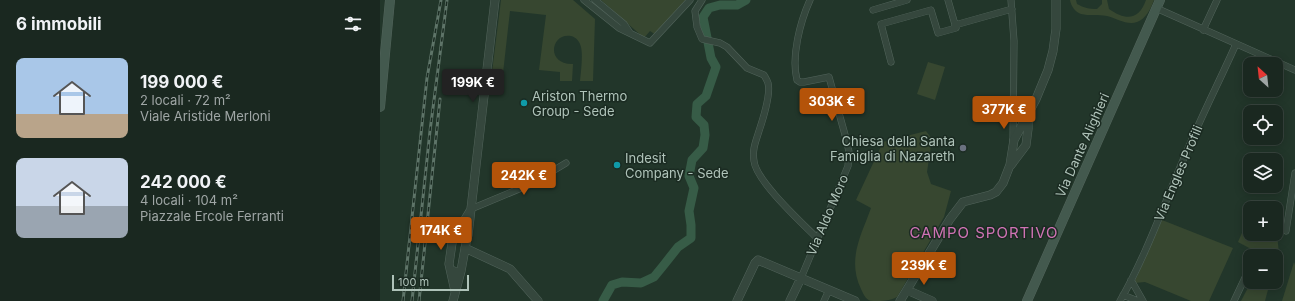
<!DOCTYPE html>
<html lang="it">
<meta charset="utf-8">
<style>
body{margin:0;font-family:Inter,sans-serif;background:#233029;color:#f1f3f6;height:100vh;display:flex;flex-direction:column;font-size:15px;white-space:nowrap}
*{box-sizing:border-box;margin:0}
p{font-size:13px;color:#9fa6a5}
.icon{flex:none;width:22px;height:22px;fill:none;stroke:currentColor;stroke-width:2;stroke-linecap:round;stroke-linejoin:round}
.map{position:relative;flex:1;overflow:hidden}
.side{display:flex;flex-direction:column;background:#1a2820;width:380px}
.side>*{flex:none}
.needle{width:26px;rotate:333deg}
.tools{position:absolute;left:863px;top:57px;display:grid;gap:8px}
.tools a{display:grid;place-items:center;width:40px;height:40px;border-radius:8px;background:#1a2820;box-shadow:0 2px 10px #0003,0 0 0 1px #38443e;font-size:20px}
.scale{position:absolute;left:12px;bottom:10px;width:77px;box-sizing:border-box;padding-left:4px;border:2px solid #afc3b9;border-top:0;font-size:11px;line-height:14px;white-space:nowrap;color:#afc3b9;-webkit-text-stroke:3px #1b2b22;paint-order:stroke}
.price{position:absolute;translate:-50% -34px;padding:0 9px;border-radius:4px;background:#b45309;color:#fff;font-size:13px;line-height:26px;filter:drop-shadow(0 1px 2px #0008)}
.price::after{content:'';position:absolute;left:50%;top:24px;width:12px;height:9px;margin-left:-6px;background:inherit;clip-path:polygon(0 0,100% 0,50% 100%)}
.price.selected{background:#222;color:#fff}
ul{padding:0;list-style:none}
li{display:flex;align-items:center;gap:12px;height:100px;padding:0 16px}
li span{display:grid;place-items:center;flex:none;width:112px;height:80px;border-radius:8px;color:#555}
li>.icon{margin-inline-start:auto}
span .icon{width:48px;height:48px;fill:#fffc;stroke-width:1}
li b{font-size:17px}
h2{display:flex;justify-content:space-between;align-items:center;height:48px;padding:0 16px;font-size:17px}
main{display:flex;flex:1;min-height:0}
.map>svg:first-child{display:block}
.green{fill:#374730}
.lines{fill:none;stroke-linecap:round;stroke-linejoin:round}
.river{stroke:#375c47;stroke-width:9}
.minor-casing{stroke:#52645b;stroke-width:7}
.tertiary-casing{stroke:#52645b;stroke-width:9}
.secondary-casing{stroke:#52645b;stroke-width:10}
.minor{stroke:#35473d;stroke-width:6}
.tertiary{stroke:#35473d;stroke-width:8}
.secondary{stroke:#43594e;stroke-width:9}
.rail-casing{stroke:#5e7468;stroke-width:3}
.rail{stroke:#1b2b22;stroke-width:1.5;stroke-dasharray:4.5;stroke-linecap:butt}
.culture-dot{fill:#0f9aa8;stroke:#1b2b22;stroke-width:1.5}
.worship-dot{fill:#6b7280;stroke:#1b2b22;stroke-width:1.5}
.labels{text-anchor:middle;stroke-width:3;stroke-linejoin:round;paint-order:stroke}
.poi-label{font-size:13px;fill:#afc3b9;stroke:#1b2b22;text-anchor:start}
.street-label{font-size:13px;fill:#afc3b9;stroke:#1b2b22}
.quarter-label{font-size:15px;letter-spacing:1px;fill:#d073b5;stroke:#1b2b22}
</style>
<main>
<section class="side">
<h2>6 immobili<svg class="icon" aria-label="filters" viewBox="0 0 24 24"><path d="M4 7h16M4 17h16"/><circle cx="9" cy="7" r="2"/><circle cx="15" cy="17" r="2"/></svg></h2>
<ul>
<li><span style="background:linear-gradient(#a9c7e8 70%,#b9a48a 0)"><svg class="icon" aria-label="home" viewBox="0 0 24 24"><path d="M3 11l9-7 9 7M6 9v11h12V9"/></svg></span><div><b>199 000 €</b><p>2 locali · 72 m²</p><p>Viale Aristide Merloni</p></div></li>
<li><span style="background:linear-gradient(#c9d6e8 60%,#9aa5b1 0)"><svg class="icon" aria-label="home" viewBox="0 0 24 24"><path d="M3 11l9-7 9 7M6 9v11h12V9"/></svg></span><div><b>242 000 €</b><p>4 locali · 104 m²</p><p>Piazzale Ercole Ferranti</p></div></li>
</ul>
</section>
<div class="map">
<svg width="915" height="301" viewBox="0 0 915 301">
<rect width="100%" height="100%" fill="#22362a"/>
<!-- green -->
<path class="green" d="M 121,0 L 193,0 L 215,19 L 213,81 L 200,81 C 201,71 203,56 201,47 C 200,42 196,37 191,36 C 171,32 165,65 193,64 L 192,81 L 180,81 L 180,72 L 159,70 L 166,15 L 130,11 L 123,73 L 112,72 Z
M 221,0 L 307,0 L 276,35 L 270,31 L 264,38 Z
M 690,0 L 696,0 L 697,4 C 704,8 709,9 717,9 L 722,4 L 722,0 L 727,0 L 729,9 C 746,21 759,20 766,0 L 774,0 C 771,8 766,19 757,22 C 748,26 736,18 727,16 C 718,14 709,16 701,14 C 695,12 691,6 690,0 Z
M 548,62 L 565,67 L 555,100 L 537,94 Z
M 546,131 L 552,139 L 547,172 L 551,184 L 571,191 L 564,217 L 517,297 C 510,301 502,301 493,301 C 486,301 484,295 481,289 C 467,259 481,236 491,208 L 476,200 L 503,142 Z
M 782,220 L 853,248 L 829,301 L 811,301 L 765,282 L 754,283 Z
M 865,226 L 870,228 L 870,234 L 897,235 L 899,253 L 896,262 L 896,256 L 884,256 L 858,242 Z
M 914,262 L 915,265 L 915,301 L 902,301 Z
M 871,282 L 890,282 L 885,301 L 861,301 Z"/>
<g class="lines">
<!-- river -->
<path class="river" d="M 223,301 L 232,285 L 242,282 L 261,283 L 274,277 L 283,266 L 298,247 L 311,238 L 311,225 L 309,211 L 314,188 L 309,176 L 312,160 L 323,148 L 325,135 L 324,125 L 316,117 L 317,104 L 326,96 L 336,67 L 331,58 L 323,17 L 329,8 L 340,5 L 357,5 L 366,0"/>
<defs>
<path id="minor" d="M 204,0 L 239,28 L 270,43 L 310,0
M 215,0 L 244,24 L 250,33
M 322,0 L 315,11 L 317,27 L 322,39 L 340,43 L 347,47 L 367,68 L 384,75 C 385,77 387,80 388,83 C 391,94 383,119 379,131 C 376,141 372,149 374,161 C 376,181 422,223 437,238
M 631,0 L 634,41 L 633,142
M 776,8 L 915,70
M 493,10 L 527,0
M 575,25 L 632,9
M 823,30 L 837,0
M 511,62 L 501,24 L 551,10 L 558,33 L 576,28 L 568,0
M 91,209 L 151,184 L 186,163
M 906,231 L 915,173
M 421,278 L 468,166 L 469,152 L 467,142 L 449,77 L 424,82 L 420,82 L 417,80 C 411,57 420,22 430,0
M 751,280 L 763,301
M 743,295 L 758,301
M 444,301 L 449,290
M 740,301 C 767,254 785,201 807,151 C 822,115 840,80 856,44
M 854,301 L 870,267"/>
<path id="tertiary" d="M 631,165 L 646,145 L 648,129 L 648,116
M 85,248 L 130,269 L 158,301
M 71,270 L 76,272 L 81,271 L 86,243 L 88,235 L 115,0
M 527,290 L 552,301
M 75,291 L 69,264 L 73,236 L 78,231 L 90,211
M 73,301 L 81,271
M 357,301 L 375,263 L 378,260 L 475,301
M 410,301 L 421,278
M 520,301 L 570,219 L 583,202 L 610,195 L 616,192 L 623,183 L 630,165 L 634,140 L 656,99 L 668,70 L 673,51 L 676,29 L 676,0"/>
<path id="secondary" d="M 0,107 L 10,0
M 647,301 L 780,0"/>
</defs>
<!-- minor casing -->
<use href="#minor" class="minor-casing"/>
<!-- tertiary casing -->
<use href="#tertiary" class="tertiary-casing"/>
<!-- secondary casing -->
<use href="#secondary" class="secondary-casing"/>
<!-- minor -->
<use href="#minor" class="minor"/>
<!-- tertiary -->
<use href="#tertiary" class="tertiary"/>
<!-- secondary -->
<use href="#secondary" class="secondary"/>
<defs>
<path id="rail" d="M 23,301 L 47,78 L 61,0
M 32,301 L 50,131 L 67,0
M 39,301 L 60,99"/>
</defs>
<!-- rail casing -->
<use href="#rail" class="rail-casing"/>
<!-- rail -->
<use href="#rail" class="rail"/>
</g>
<!-- markers -->
<g class="culture-dot">
<circle cx="144" cy="103" r="4"/>
<circle cx="237" cy="165" r="4"/>
</g>
<circle class="worship-dot" cx="583" cy="148" r="4"/>
<g class="labels">
<!-- poi labels -->
<g class="poi-label">
<text x="152" y="101">Ariston Thermo<tspan x="152" dy="15">Group - Sede</tspan></text>
<text x="575" y="146" text-anchor="end">Chiesa della Santa<tspan x="575" dy="15">Famiglia di Nazareth</tspan></text>
<text x="245" y="163">Indesit<tspan x="245" dy="15">Company - Sede</tspan></text>
</g>
<!-- street labels -->
<g class="street-label">
<text transform="translate(702 145) rotate(-66)" y="5">Via Dante Alighieri</text>
<text transform="translate(798 173) rotate(-67)" y="5">Via Engles Profili</text>
<text transform="translate(447 215) rotate(-67)" y="5">Via Aldo Moro</text>
</g>
<!-- quarter labels -->
<g class="quarter-label">
<text x="604" y="238">CAMPO SPORTIVO</text>
</g>
</g>
</svg>
<div class="tools">
<a><svg class="needle" viewBox="-14 -14 28 28"><path d="M0-13l5 13h-10z" fill="#e53935"/><path d="M0 13l5-13h-10z" fill="#9fa6a5"/></svg></a>
<a><svg class="icon" aria-label="locate" viewBox="0 0 24 24"><circle cx="12" cy="12" r="6"/><path d="M12 2v4M12 18v4M2 12h4M18 12h4"/></svg></a>
<a><svg class="icon" aria-label="layers" viewBox="0 0 24 24"><path d="M12 4l9 5-9 5-9-5zM3 14l9 5 9-5"/></svg></a>
<a>+</a>
<a>−</a>
</div>
<div class="scale">100 m</div>
<b class="price selected" style="left:93px;top:103px">199K €</b>
<b class="price" style="left:452px;top:122px">303K €</b>
<b class="price" style="left:624px;top:130px">377K €</b>
<b class="price" style="left:144px;top:196px">242K €</b>
<b class="price" style="left:61px;top:251px">174K €</b>
<b class="price" style="left:544px;top:286px">239K €</b>
</div>
</main>
